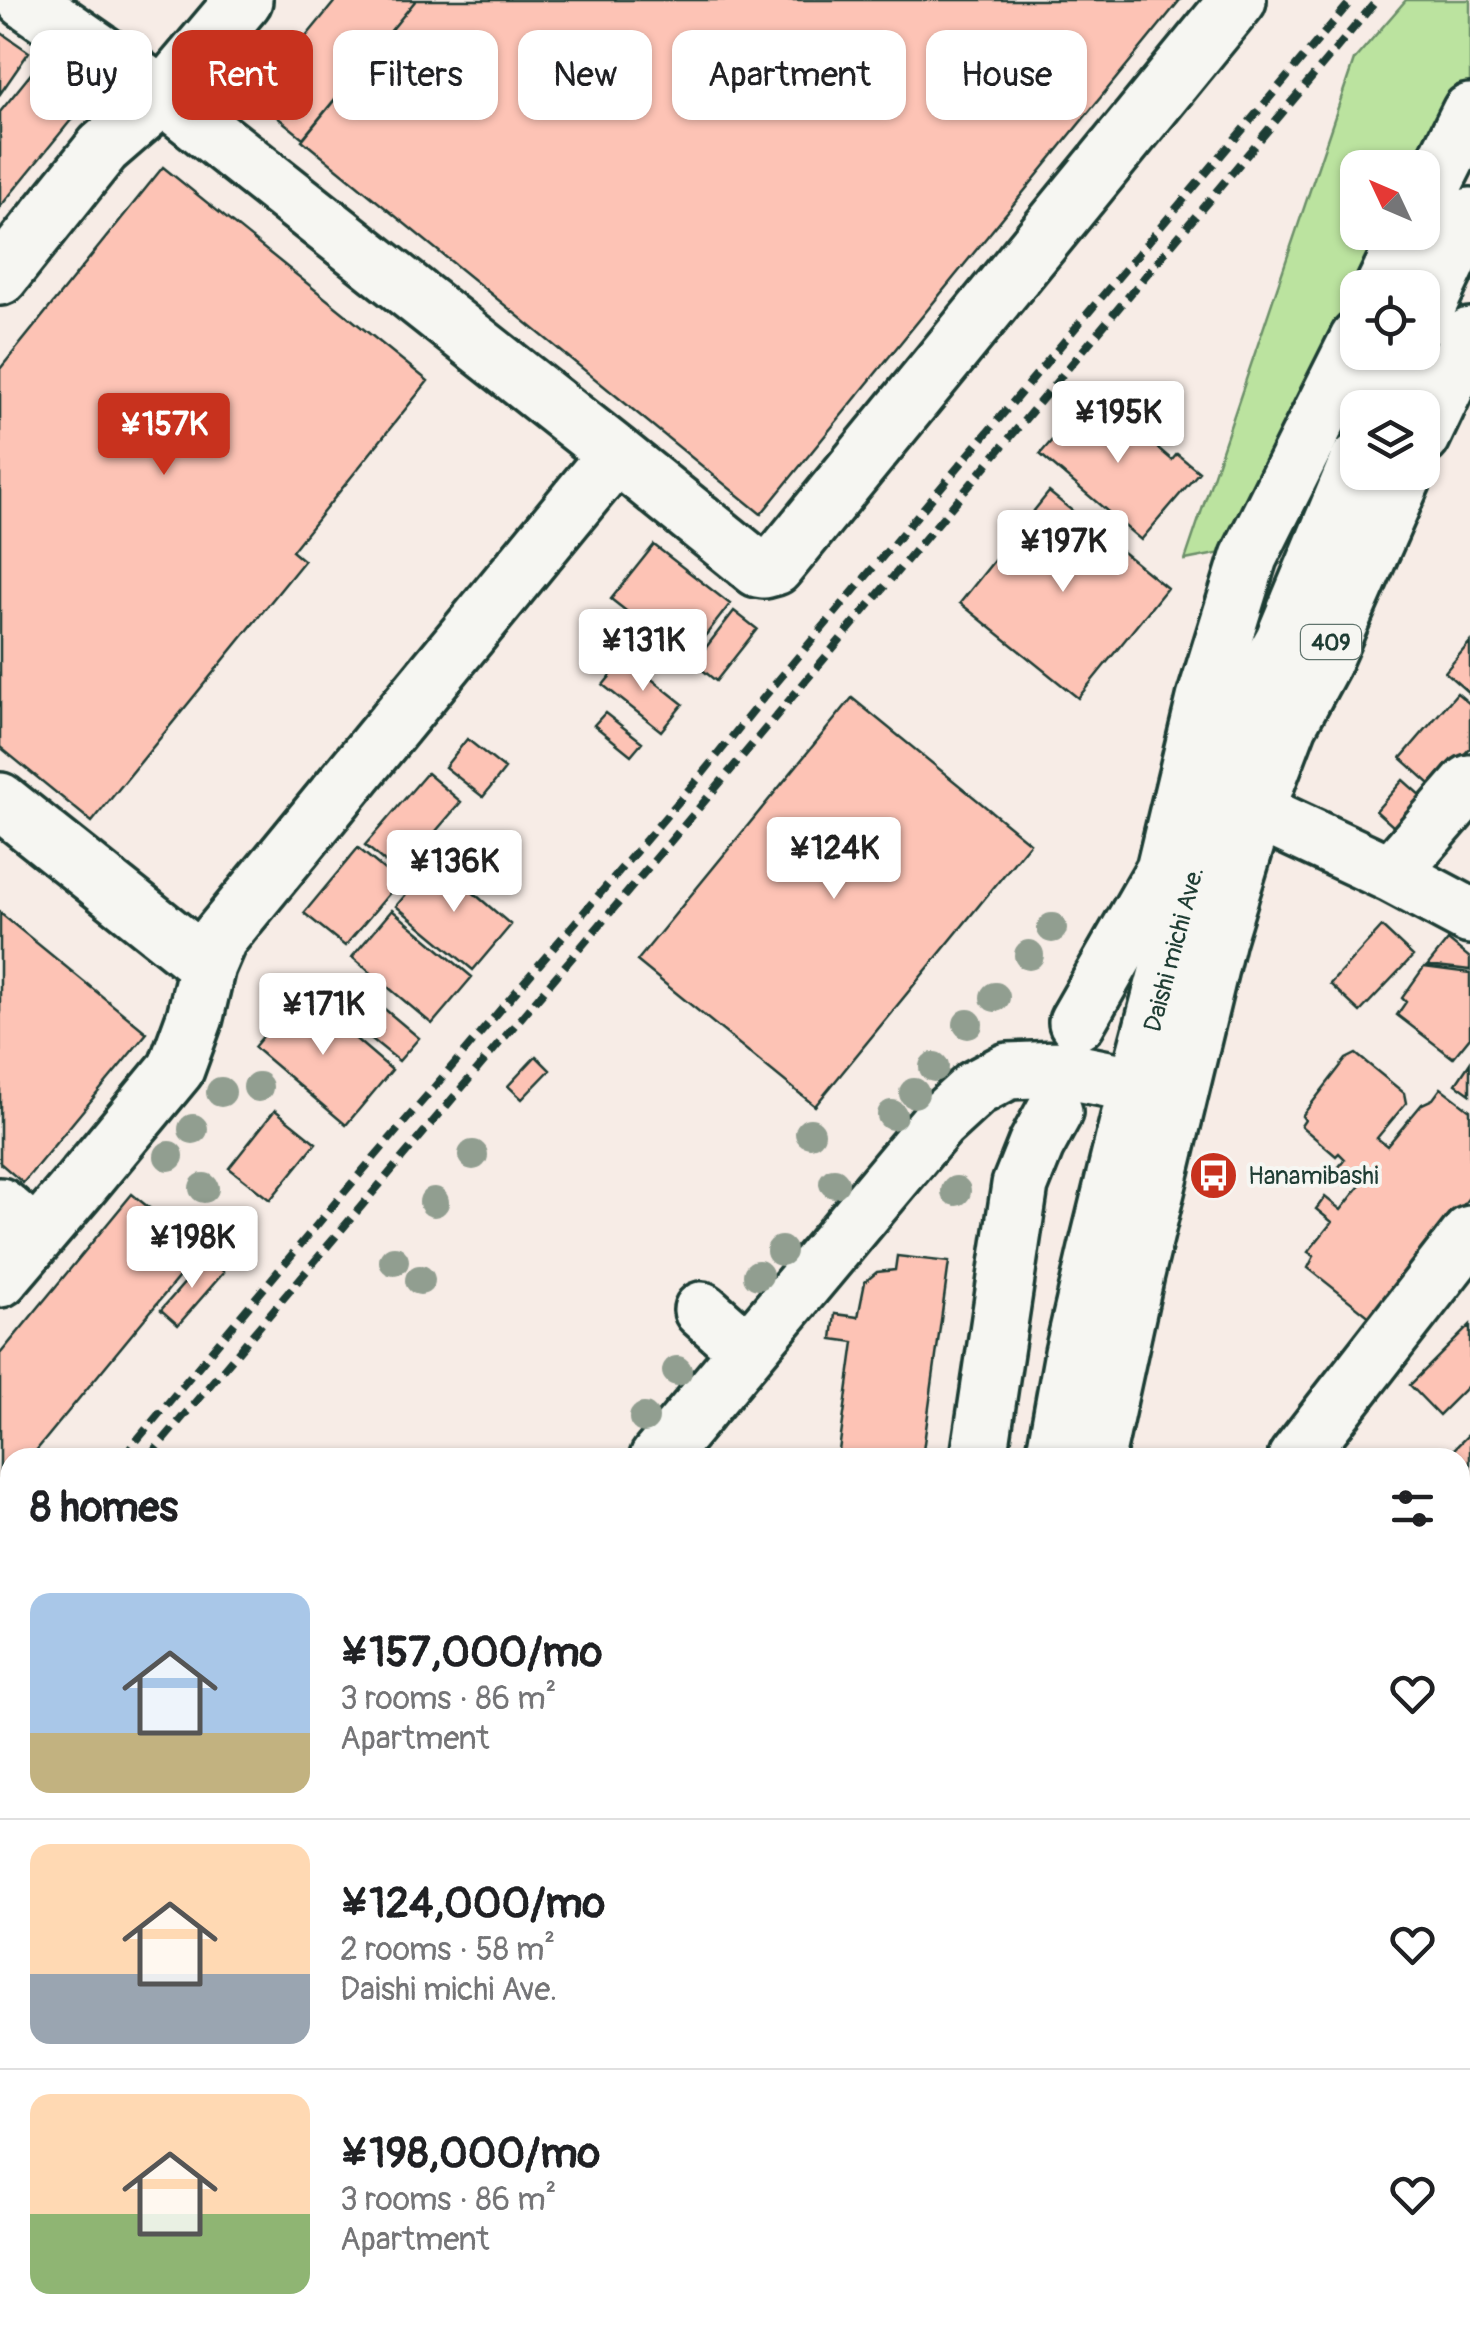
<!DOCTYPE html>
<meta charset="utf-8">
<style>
body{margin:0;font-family:Pangolin,sans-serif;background:#f2f2f2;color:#202124;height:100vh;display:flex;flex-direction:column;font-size:38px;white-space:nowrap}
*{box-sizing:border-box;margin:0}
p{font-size:32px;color:#757577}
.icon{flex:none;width:55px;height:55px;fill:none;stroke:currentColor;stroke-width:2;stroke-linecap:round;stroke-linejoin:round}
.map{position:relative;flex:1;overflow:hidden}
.panel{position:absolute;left:0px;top:1448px;width:1470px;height:892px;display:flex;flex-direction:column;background:#fff;border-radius:30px 30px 0 0;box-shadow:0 2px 8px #0004}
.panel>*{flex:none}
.banner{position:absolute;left:30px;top:30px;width:1410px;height:90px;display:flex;gap:20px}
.needle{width:65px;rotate:314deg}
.tools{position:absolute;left:1340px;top:150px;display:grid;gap:20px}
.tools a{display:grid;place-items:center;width:100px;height:100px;border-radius:20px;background:#fff;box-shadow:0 2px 8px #0004;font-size:50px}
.price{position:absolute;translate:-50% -85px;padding:0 22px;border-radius:10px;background:#fff;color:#222;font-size:32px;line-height:65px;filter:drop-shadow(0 2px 5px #0008)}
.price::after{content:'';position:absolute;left:50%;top:60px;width:30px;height:22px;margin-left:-15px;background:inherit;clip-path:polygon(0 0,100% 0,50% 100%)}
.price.active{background:#c8321e;color:#fff}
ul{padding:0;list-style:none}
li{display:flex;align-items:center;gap:30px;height:250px;padding:0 30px}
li+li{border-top:2px solid #e0e0e0}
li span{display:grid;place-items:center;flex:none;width:280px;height:200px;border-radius:20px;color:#555}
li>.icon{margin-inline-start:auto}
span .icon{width:120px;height:120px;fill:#fffc;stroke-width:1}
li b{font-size:42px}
h2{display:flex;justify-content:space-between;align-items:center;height:120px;padding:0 30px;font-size:42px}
.chip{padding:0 35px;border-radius:20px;background:#fff;box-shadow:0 2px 8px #0004;font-size:35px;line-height:90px}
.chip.active{background:#c8321e;color:#fff}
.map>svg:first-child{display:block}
.green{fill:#bbe39f;stroke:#6d906a;stroke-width:2.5}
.building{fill:#fdc3b5;stroke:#1f3d34;stroke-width:2.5}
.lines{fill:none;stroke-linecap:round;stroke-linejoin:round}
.minor-casing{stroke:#1f3d34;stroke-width:62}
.highway-casing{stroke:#1f3d34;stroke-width:62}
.minor{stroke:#f6f6f2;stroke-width:55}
.highway{stroke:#f6f6f2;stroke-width:55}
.rail{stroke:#1f3d34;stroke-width:8;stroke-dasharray:15 8;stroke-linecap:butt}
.tree{fill:#919e90}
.labels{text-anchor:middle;stroke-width:8;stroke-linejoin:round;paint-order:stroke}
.shield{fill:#f6f6f2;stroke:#60746d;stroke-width:2.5}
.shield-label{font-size:22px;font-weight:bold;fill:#1f3d34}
.street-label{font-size:25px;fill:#1f3d34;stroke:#f6f6f2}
.poi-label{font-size:25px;fill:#1f3d34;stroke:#f6f6f2;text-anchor:start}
</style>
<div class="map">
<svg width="1470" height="2338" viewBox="0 0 1470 2338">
<rect width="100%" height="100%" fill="#f7ece6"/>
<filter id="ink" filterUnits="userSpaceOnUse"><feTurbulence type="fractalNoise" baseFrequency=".01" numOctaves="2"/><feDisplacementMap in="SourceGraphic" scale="20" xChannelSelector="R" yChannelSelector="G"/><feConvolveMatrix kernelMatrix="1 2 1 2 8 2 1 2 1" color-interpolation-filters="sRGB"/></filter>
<g filter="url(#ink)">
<!-- green -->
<path class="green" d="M 1406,0 L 1470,0 L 1470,98 L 1422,168 L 1358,168 L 1358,232 L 1399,233 L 1358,288 L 1357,311 L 1227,552 L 1185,560 L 1354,60 Z"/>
<!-- building -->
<path class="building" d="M 336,0 L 416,0 L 303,138 L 255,99 Z
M 416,0 L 1180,0 L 761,514 L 302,140 Z
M 0,32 L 29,52 L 0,94 Z
M 38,65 L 85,103 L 0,207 L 0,112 Z
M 163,167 L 428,381 L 292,551 L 304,561 L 92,822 L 0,747 L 0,369 Z
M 1093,393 L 1172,460 L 1177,454 L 1199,472 L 1141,540 L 1040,454 Z
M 1049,492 L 1167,588 L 1078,698 L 960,603 Z
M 654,545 L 730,604 L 687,659 L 611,599 Z
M 734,611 L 757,629 L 716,681 L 694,663 Z
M 1470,642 L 1470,694 L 1445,672 Z
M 625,658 L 683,704 L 661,731 L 603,685 Z
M 1457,693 L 1470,704 L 1470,748 L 1456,763 L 1451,760 L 1430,784 L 1401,758 Z
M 852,698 L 1030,843 L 815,1106 L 637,961 Z
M 605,713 L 642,742 L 631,755 L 594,725 Z
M 467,739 L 505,769 L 483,797 L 445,767 Z
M 427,773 L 461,802 L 399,874 L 365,845 Z
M 1403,780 L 1430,804 L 1403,835 L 1376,811 Z
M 358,848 L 399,882 L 345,946 L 304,913 Z
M 435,860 L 511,925 L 473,970 L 396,906 Z
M 392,910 L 472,977 L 432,1024 L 352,957 Z
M 0,913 L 147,1033 L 23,1183 L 0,1163 Z
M 1382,927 L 1413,956 L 1360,1012 L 1330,984 Z
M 1448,940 L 1470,958 L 1470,970 L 1428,965 Z
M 1424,967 L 1470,973 L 1470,1037 L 1453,1058 L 1397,1015 L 1406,1002 L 1402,998 Z
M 301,992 L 392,1070 L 346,1125 L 254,1047 Z
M 381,1006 L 419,1038 L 399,1061 L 362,1031 Z
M 1356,1054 L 1404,1093 L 1406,1103 L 1377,1138 L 1387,1146 L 1422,1104 L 1433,1099 L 1441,1088 L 1470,1110 L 1470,1196 L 1379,1317 L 1371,1318 L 1308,1268 L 1314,1256 L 1308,1252 L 1332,1222 L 1316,1209 L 1325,1197 L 1341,1210 L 1366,1178 L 1354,1168 L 1342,1184 L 1332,1176 L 1345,1159 L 1339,1153 L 1336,1156 L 1301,1126 L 1305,1120 L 1302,1116 L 1346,1059 Z
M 536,1056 L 550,1070 L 522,1099 L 508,1086 Z
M 1470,1063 L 1470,1094 L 1456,1084 Z
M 275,1110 L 316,1143 L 270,1200 L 229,1168 Z
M 132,1194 L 201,1250 L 30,1458 L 10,1458 L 10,1482 L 0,1494 L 0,1354 Z
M 897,1256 L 949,1262 L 922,1458 L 838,1458 L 854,1342 L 832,1339 L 835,1314 L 858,1317 L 865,1282 L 877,1272 L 895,1270 Z
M 207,1257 L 224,1272 L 178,1325 L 161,1310 Z
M 1470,1325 L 1470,1384 L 1439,1415 L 1410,1385 Z
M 1470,1433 L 1470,1472 L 1460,1462 L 1460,1458 L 1456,1458 L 1451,1452 Z
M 1469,1483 L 1470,1484 L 1470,1534 L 1460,1525 L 1460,1492 Z
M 1462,1649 L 1470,1657 L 1470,1803 L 1460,1792 L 1460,1651 Z
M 0,1810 L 10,1818 L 10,2059 L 0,2071 Z
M 1470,1828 L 1470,1847 L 1463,1853 L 1470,1860 L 1468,1863 L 1470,1865 L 1470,2000 L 1460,1990 L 1460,1838 Z
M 0,2141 L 10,2150 L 0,2162 Z
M 1161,2330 L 1182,2330 L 1190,2338 L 1162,2338 L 1158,2333 Z
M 1198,2330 L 1330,2330 L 1322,2338 L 1190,2338 Z"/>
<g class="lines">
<defs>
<path id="minor" d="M 25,0 L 163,96 L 616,454
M 1422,208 L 1470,112
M 0,277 L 103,148 L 163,96 L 244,0
M 1383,288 L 1410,232
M 1215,792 L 1391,874 L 1470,916
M 0,801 L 207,966
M 1391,874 L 1470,783
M 1077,1022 L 1164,870 L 1205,699 L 1249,557 L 1358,339
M 0,1206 L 36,1237
M 0,1279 L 76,1190 L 176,1069 L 195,1017 L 207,966 L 219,938 L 616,454 L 758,569 L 764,570 L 775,567 L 1238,0
M 702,1310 L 747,1350
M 658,1458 L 938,1123 L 976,1088 L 1008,1071 L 1059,1069 L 1137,1085
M 979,1458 L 1020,1185 L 1036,1145 L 1054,1112
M 1296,1458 L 1470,1234
M 0,1680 L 10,1688
M 0,2243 L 10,2231
M 783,2330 L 793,2338
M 840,2334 L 841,2330"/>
<path id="highway" d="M 1422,318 L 1470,216
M 1382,408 L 1407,352
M 1422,437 L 1470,336
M 1054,1458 L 1073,1353 L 1098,1245 L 1137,1085 L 1215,792 L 1243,712 L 1283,641 L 1358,461
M 1096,1458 L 1136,1274 L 1217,939 L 1256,811 L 1289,724 L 1322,663 L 1406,472
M 905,2338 L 907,2330
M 961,2338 L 963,2330"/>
</defs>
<!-- minor casing -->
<use href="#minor" class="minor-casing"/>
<!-- highway casing -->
<use href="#highway" class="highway-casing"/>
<!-- minor -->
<use href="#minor" class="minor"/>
<!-- highway -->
<use href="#highway" class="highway"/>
<!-- rail -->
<path class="rail" d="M 122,1458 L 341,1196 L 698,779 L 760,702 L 1352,0
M 148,1458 L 714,790 L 1377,0
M 0,1603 L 10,1591
M 0,1630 L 10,1618"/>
</g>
<!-- trees -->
<g class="tree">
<circle cx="1052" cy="928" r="15"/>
<circle cx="1029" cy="955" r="15"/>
<circle cx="995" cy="997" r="15"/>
<circle cx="968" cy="1024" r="15"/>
<circle cx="934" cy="1067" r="15"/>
<circle cx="258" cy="1087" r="15"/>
<circle cx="221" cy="1092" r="15"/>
<circle cx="914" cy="1093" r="15"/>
<circle cx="892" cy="1115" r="15"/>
<circle cx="193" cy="1129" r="15"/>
<circle cx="810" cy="1133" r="15"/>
<circle cx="473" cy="1155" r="15"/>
<circle cx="169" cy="1156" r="15"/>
<circle cx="834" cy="1183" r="15"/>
<circle cx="204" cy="1188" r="15"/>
<circle cx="956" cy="1191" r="15"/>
<circle cx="434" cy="1202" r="15"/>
<circle cx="781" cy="1251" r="15"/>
<circle cx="394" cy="1261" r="15"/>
<circle cx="758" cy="1275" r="15"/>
<circle cx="420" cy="1280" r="15"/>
<circle cx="677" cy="1371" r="15"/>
<circle cx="644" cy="1418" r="15"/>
</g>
</g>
<!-- icons -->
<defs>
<symbol id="bus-disc" viewBox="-11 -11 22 22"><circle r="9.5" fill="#c8321e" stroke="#f6f6f2"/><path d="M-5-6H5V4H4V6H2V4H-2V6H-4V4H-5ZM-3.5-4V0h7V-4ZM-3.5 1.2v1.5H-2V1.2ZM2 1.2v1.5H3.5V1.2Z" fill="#fff"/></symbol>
</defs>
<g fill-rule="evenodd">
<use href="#bus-disc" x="1186" y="1148" width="55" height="55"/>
</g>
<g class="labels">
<!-- shield labels -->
<rect class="shield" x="1301" y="625" width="60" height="34" rx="8"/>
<g class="shield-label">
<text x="1331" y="650">409</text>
</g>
<!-- street labels -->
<g class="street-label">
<text transform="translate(1173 949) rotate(-75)" y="9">Daishi michi Ave.</text>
</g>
<!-- poi labels -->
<g class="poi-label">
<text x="1248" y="1184">Hanamibashi</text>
</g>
</g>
</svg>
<div class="tools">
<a><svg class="needle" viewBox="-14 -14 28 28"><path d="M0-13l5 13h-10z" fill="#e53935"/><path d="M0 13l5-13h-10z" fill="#757577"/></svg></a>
<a><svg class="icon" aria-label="locate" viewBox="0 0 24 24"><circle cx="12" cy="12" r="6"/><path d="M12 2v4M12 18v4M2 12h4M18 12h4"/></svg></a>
<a><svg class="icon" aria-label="layers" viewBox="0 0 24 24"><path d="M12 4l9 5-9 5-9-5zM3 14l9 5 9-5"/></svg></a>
</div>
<b class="price" style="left:1118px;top:466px">¥195K</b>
<b class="price active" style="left:164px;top:478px">¥157K</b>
<b class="price" style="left:1063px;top:595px">¥197K</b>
<b class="price" style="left:643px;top:694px">¥131K</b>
<b class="price" style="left:834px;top:902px">¥124K</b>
<b class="price" style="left:454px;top:915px">¥136K</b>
<b class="price" style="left:323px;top:1058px">¥171K</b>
<b class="price" style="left:192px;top:1291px">¥198K</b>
<div class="banner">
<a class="chip">Buy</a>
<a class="chip active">Rent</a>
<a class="chip">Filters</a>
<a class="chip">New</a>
<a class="chip">Apartment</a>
<a class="chip">House</a>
</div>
<section class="panel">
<h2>8 homes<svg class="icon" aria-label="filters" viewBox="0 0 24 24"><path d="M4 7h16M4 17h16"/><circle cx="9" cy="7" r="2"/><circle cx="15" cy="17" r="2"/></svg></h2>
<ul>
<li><span style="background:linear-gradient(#a9c7e8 70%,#c2b280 0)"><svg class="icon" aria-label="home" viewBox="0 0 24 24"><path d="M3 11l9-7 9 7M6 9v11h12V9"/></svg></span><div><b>¥157,000/mo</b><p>3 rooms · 86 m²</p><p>Apartment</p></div><svg class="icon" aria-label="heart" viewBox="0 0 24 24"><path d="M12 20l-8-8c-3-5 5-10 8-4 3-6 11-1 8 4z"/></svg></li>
<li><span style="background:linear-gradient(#ffd9b3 65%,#9aa5b1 0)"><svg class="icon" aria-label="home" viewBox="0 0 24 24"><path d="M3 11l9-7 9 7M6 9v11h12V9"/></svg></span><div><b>¥124,000/mo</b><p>2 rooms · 58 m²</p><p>Daishi michi Ave.</p></div><svg class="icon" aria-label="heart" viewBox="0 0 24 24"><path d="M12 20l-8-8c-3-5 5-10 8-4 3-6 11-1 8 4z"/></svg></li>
<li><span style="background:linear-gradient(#ffd9b3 60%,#8fb573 0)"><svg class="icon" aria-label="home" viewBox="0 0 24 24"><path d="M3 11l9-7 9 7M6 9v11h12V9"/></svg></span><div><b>¥198,000/mo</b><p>3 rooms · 86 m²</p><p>Apartment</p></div><svg class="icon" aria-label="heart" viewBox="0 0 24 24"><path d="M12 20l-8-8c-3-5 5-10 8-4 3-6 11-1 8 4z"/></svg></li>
</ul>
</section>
</div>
